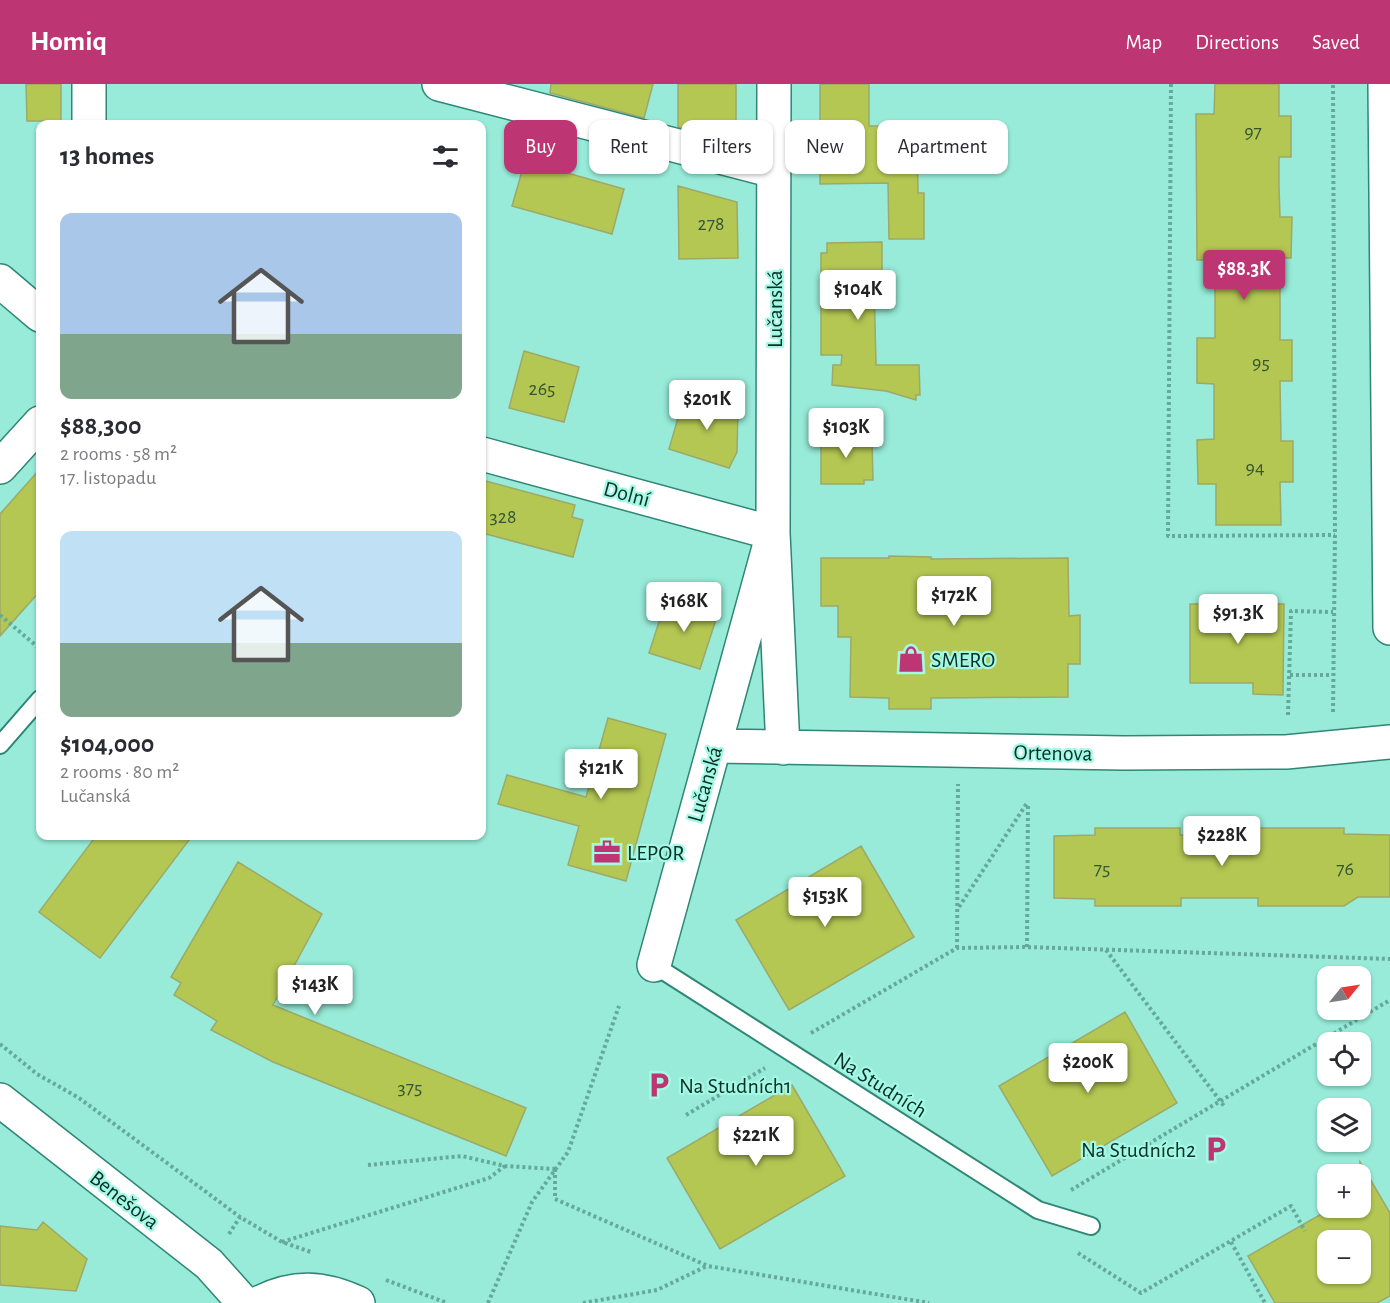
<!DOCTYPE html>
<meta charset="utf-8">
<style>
body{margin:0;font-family:"Alegreya Sans",sans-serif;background:#f2f2f3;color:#2b2b33;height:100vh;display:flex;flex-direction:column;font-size:22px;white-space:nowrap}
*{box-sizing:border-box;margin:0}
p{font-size:20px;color:#7c7c81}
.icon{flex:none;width:33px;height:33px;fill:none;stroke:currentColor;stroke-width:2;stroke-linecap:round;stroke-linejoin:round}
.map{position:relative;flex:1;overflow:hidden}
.sheet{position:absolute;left:36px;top:36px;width:450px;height:720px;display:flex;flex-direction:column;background:#fff;border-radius:12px;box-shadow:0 2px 4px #0004}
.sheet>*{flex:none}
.banner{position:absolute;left:504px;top:36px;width:570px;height:54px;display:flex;gap:12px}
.needle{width:39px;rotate:60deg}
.tools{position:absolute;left:1317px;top:882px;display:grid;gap:12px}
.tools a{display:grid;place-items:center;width:54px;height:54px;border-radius:12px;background:#fff;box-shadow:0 2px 4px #0004;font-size:30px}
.price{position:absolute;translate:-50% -51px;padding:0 14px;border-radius:6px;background:#fff;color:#222;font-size:20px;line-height:39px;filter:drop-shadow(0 2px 3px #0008)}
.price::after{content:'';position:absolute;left:50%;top:36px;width:18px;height:14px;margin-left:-9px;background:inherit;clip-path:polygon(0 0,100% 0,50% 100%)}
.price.selected{background:#bd3572;color:#fff}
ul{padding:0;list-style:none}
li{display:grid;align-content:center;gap:12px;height:318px;padding:0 24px}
li span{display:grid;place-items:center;height:186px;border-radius:12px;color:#555}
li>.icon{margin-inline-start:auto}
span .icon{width:108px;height:108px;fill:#fffc;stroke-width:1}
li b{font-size:26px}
h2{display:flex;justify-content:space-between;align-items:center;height:72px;padding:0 24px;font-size:26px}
.pill{padding:0 21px;border-radius:12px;background:#fff;box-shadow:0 2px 4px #0004;font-size:21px;line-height:54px}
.pill.selected{background:#bd3572;color:#fff}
header{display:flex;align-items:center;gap:36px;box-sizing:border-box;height:84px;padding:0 30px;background:#bd3572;color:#fff}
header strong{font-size:28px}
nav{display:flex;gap:33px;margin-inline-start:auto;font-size:21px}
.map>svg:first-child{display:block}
.building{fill:#b4c753;stroke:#9ca969;stroke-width:1.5;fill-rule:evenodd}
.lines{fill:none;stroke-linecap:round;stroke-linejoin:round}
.service-casing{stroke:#2f8675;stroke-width:20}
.minor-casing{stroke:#2f8675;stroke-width:36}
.primary-casing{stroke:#2f8675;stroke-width:36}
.path{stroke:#65a99a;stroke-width:4;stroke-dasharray:3 3;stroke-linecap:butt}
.service{stroke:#fff;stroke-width:16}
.minor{stroke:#fff;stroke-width:33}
.primary{stroke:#fff;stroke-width:33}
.labels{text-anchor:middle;stroke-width:4.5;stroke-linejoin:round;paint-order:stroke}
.number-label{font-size:20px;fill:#345533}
.street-label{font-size:22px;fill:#0a2f28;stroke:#a4f9e5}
.poi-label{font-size:22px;fill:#0a2f28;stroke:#a4f9e5;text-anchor:start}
</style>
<header>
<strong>Homiq</strong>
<nav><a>Map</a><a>Directions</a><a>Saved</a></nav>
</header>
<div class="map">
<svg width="1390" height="1219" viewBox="0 0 1390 1219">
<rect width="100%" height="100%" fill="#97ebd8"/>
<!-- building -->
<path class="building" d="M 26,0 L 61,0 L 61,37 L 27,37 Z
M 551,0 L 653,0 L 644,34 L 550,9 Z
M 678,0 L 736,0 L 736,49 L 728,56 L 678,43 Z
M 820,0 L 869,0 L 869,42 L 917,42 L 918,109 L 924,109 L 924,155 L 889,155 L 888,99 L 820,100 Z
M 1215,0 L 1279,0 L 1279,32 L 1291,32 L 1291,73 L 1279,73 L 1279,103 L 1280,133 L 1292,133 L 1291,174 L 1280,174 L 1280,256 L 1292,256 L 1292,297 L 1280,297 L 1281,357 L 1293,357 L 1293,398 L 1280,398 L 1281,441 L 1216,441 L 1216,400 L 1198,400 L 1197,356 L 1214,355 L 1214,300 L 1197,299 L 1197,254 L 1215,254 L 1215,176 L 1197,176 L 1196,30 L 1214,30 Z
M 525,77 L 624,105 L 612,150 L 512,122 Z
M 678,102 L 737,118 L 738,174 L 679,175 Z
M 882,158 L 882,198 L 874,198 L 876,281 L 919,281 L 920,311 L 916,311 L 916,316 L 886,307 L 832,301 L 833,281 L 841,281 L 842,271 L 821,271 L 821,169 L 827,169 L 827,159 Z
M 524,267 L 579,283 L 564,338 L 509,324 Z
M 685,310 L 738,323 L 737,368 L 729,384 L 669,365 Z
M 821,349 L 840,349 L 872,357 L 873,396 L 864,396 L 864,400 L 821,400 Z
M 40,385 L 40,507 L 0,552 L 0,430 Z
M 482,396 L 575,421 L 572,433 L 583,436 L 573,473 L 482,449 Z
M 889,472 L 931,473 L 931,475 L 1068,474 L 1069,532 L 1080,531 L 1080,580 L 1068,580 L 1068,613 L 931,614 L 931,625 L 889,625 L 889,614 L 850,613 L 851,553 L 838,553 L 838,522 L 821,522 L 821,474 L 889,474 Z
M 667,513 L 718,529 L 700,585 L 649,569 Z
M 1190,520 L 1284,520 L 1283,611 L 1253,610 L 1253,599 L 1190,599 Z
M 608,634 L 666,650 L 626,797 L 568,781 L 579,742 L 498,720 L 507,691 L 586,713 Z
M 1095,744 L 1180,744 L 1180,751 L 1258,751 L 1258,744 L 1344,744 L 1344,750 L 1390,751 L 1390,813 L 1358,813 L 1344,822 L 1258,822 L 1258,814 L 1181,814 L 1181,822 L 1095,822 L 1095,815 L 1054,814 L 1054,752 L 1095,751 Z
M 96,752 L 192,752 L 100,874 L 39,828 Z
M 861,762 L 914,853 L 789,926 L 736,836 Z
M 238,778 L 322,830 L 273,921 L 526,1024 L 506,1072 L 273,978 L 211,946 L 217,937 L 174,911 L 181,899 L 171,893 Z
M 1125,928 L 1177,1019 L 1052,1092 L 999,1002 Z
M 792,1001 L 845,1092 L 720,1165 L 667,1074 Z
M 1360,1078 L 1390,1129 L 1390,1212 L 1377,1219 L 1275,1219 L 1248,1172 L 1332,1124 L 1360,1124 ZM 1328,1156 L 1360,1156 L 1360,1190 L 1328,1190 Z
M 43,1138 L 87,1175 L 76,1207 L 0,1201 L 0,1142 L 37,1146 Z"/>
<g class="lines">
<defs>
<path id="service" d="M 0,661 L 40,615
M 654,881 L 1038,1126 L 1091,1142"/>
<path id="minor" d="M 439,0 L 774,87
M 1385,0 L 1390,544
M 89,40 L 89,0
M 0,197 L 40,231
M 482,370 L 773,449 L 783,664
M 0,383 L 40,339
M 715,662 L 1124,669 L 1286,668 L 1390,658
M 654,881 L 773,449 L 774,0
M 0,1016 L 209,1180 L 244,1219"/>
<path id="primary" d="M 259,1219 C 294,1201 323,1203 358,1219"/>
</defs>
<!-- service casing -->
<use href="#service" class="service-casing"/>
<!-- minor casing -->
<use href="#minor" class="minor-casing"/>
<!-- primary casing -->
<use href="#primary" class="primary-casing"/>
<!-- path -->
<path class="path" d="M 1171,0 L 1168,452 L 1335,451
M 0,531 L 40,565
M 1290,591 L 1332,591
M 1333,628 L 1335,451 L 1333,0
M 1288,631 L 1291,527 L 1333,528
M 959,823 L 1027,719
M 1027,863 L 1028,719
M 957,864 L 958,700
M 1106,866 L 1224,1022
M 811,949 L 957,864 L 1027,863 L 1390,875
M 0,960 L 37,990 L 79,1014 L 240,1133
M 686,1031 L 765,984
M 368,1081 L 462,1072 L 505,1082 L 555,1085
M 555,1085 L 555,1115 L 708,1182 L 929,1219
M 1071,1106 L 1390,916
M 229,1150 L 240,1133 L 282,1158 L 311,1168
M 282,1158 L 489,1094 L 505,1082
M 1231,1158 L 1265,1219
M 1078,1169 L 1141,1209 L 1291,1122 L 1305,1147
M 386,1196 L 447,1219
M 488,1219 L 532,1118 L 568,1068 L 619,922
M 583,1219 L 657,1206 L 707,1182"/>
<!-- service -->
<use href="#service" class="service"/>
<!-- minor -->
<use href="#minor" class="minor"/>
<!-- primary -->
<use href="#primary" class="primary"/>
</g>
<!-- icons -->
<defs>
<symbol id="shop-bare" viewBox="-9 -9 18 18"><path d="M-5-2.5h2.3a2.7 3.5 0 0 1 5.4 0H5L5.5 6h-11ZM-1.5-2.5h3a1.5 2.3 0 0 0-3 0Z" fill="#bd3572" stroke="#a4f9e5" stroke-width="2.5" paint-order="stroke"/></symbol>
<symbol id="office-bare" viewBox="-9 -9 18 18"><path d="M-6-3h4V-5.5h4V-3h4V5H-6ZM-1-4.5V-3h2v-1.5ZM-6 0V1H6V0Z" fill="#bd3572" stroke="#a4f9e5" stroke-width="2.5" paint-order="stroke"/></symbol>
<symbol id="parking-bare" viewBox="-9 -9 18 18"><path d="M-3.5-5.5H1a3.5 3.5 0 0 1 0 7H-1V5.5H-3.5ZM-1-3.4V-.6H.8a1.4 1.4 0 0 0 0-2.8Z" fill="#bd3572" stroke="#a4f9e5" stroke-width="2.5" paint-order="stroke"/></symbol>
</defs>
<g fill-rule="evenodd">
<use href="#shop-bare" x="892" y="556" width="38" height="38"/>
<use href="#office-bare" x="588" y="749" width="38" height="38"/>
<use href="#parking-bare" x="640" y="982" width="38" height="38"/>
<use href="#parking-bare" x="1197" y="1046" width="38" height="38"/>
</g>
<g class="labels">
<!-- number labels -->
<g class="number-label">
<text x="1253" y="54">97</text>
<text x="711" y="146">278</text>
<text x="1261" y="285">95</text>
<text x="542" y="311">265</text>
<text x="1255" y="390">94</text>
<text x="503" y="439">328</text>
<text x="1102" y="791">75</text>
<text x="1345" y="791">76</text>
<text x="410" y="1010">375</text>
</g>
<!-- street labels -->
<g class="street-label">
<text transform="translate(774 225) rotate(-90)" y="8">Lučanská</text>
<text transform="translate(627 409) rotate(15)" y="8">Dolní</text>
<text transform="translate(1053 668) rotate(1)" y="8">Ortenova</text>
<text transform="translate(704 700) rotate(-74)" y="8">Lučanská</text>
<text transform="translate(881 1000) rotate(32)" y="8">Na Studních</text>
<text transform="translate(125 1115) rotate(38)" y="8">Benešova</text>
</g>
<!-- poi labels -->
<g class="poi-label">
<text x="931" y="583">SMERO</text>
<text x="627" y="776">LEPOR</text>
<text x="679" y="1009">Na Studních1</text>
<text x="1196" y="1073" text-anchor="end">Na Studních2</text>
</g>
</g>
</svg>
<div class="tools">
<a><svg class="needle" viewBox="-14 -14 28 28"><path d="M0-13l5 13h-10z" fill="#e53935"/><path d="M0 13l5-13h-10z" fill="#7c7c81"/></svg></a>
<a><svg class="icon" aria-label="locate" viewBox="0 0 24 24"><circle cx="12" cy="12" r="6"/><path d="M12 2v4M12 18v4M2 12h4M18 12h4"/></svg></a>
<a><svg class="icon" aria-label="layers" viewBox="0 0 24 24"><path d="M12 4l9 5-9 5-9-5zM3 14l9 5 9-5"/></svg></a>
<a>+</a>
<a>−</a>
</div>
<b class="price selected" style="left:1244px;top:217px">$88.3K</b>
<b class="price" style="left:858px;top:237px">$104K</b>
<b class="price" style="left:707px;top:347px">$201K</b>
<b class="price" style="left:846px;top:375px">$103K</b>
<b class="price" style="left:954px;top:543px">$172K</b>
<b class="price" style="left:684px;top:549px">$168K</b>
<b class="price" style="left:1238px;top:561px">$91.3K</b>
<b class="price" style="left:601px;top:716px">$121K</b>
<b class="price" style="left:1222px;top:783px">$228K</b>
<b class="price" style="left:825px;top:844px">$153K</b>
<b class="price" style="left:315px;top:932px">$143K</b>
<b class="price" style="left:1088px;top:1010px">$200K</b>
<b class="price" style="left:756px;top:1083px">$221K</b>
<div class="banner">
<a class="pill selected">Buy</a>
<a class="pill">Rent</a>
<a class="pill">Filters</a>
<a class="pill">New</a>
<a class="pill">Apartment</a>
</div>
<section class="sheet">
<h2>13 homes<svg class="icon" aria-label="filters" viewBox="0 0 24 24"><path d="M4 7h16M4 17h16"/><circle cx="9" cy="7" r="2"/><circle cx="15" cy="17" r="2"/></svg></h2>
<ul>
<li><span style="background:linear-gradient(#a9c7e8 65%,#7fa58c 0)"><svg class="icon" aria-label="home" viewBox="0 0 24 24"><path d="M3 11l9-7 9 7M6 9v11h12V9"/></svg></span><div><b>$88,300</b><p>2 rooms · 58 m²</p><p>17. listopadu</p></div></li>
<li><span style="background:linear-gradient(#bfe0f5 60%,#7fa58c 0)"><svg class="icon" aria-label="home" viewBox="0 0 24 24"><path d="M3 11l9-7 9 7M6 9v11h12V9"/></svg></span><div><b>$104,000</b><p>2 rooms · 80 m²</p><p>Lučanská</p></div></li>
</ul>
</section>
</div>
